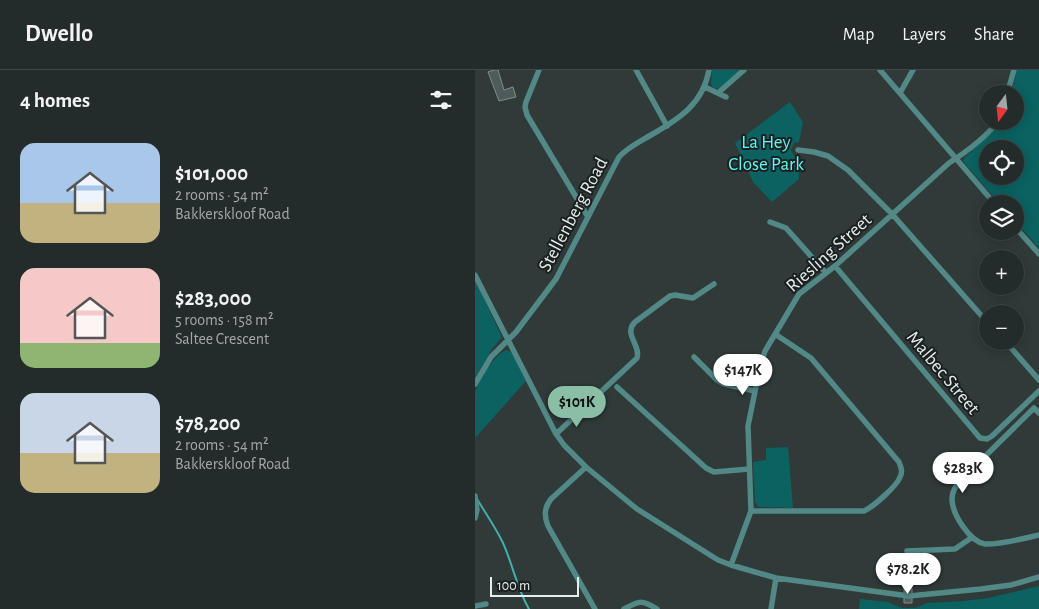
<!DOCTYPE html>
<meta charset="utf-8">
<style>
body{margin:0;font-family:"Alegreya Sans",sans-serif;background:#2f3837;color:#f1f3f6;height:100vh;display:flex;flex-direction:column;font-size:19px;white-space:nowrap}
*{box-sizing:border-box;margin:0}
p{font-size:16px;color:#a3a7a9}
.icon{flex:none;width:28px;height:28px;fill:none;stroke:currentColor;stroke-width:2;stroke-linecap:round;stroke-linejoin:round}
.map{position:relative;flex:1;overflow:hidden}
.panel{display:flex;flex-direction:column;background:#232c2b;width:475px}
.panel>*{flex:none}
.needle{width:32px;rotate:195deg}
.buttons{position:absolute;left:504px;top:15px;display:grid;gap:10px}
.buttons a{display:grid;place-items:center;width:45px;height:45px;border-radius:50%;background:#232c2b;box-shadow:0 2px 12px #0003,0 0 0 1px #404847;font-size:25px}
.scale{position:absolute;left:15px;bottom:12px;width:89px;box-sizing:border-box;padding-left:5px;border:2px solid #e6eded;border-top:0;font-size:14px;line-height:18px;white-space:nowrap;color:#e6eded;-webkit-text-stroke:4px #1b2020;paint-order:stroke}
.price{position:absolute;translate:-50% -42px;padding:0 11px;border-radius:18px;background:#fff;color:#222;font-size:16px;line-height:32px;filter:drop-shadow(0 1px 2px #0008)}
.price::after{content:'';position:absolute;left:50%;top:30px;width:15px;height:11px;margin-left:-8px;background:inherit;clip-path:polygon(0 0,100% 0,50% 100%)}
.price.active{background:#8abfa5;color:#111}
ul{padding:0;list-style:none}
li{display:flex;align-items:center;gap:15px;height:125px;padding:0 20px}
li span{display:grid;place-items:center;flex:none;width:140px;height:100px;border-radius:15px;color:#555}
li>.icon{margin-inline-start:auto}
span .icon{width:60px;height:60px;fill:#fffc;stroke-width:1}
li b{font-size:21px}
h2{display:flex;justify-content:space-between;align-items:center;height:60px;padding:0 20px;font-size:21px}
header{display:flex;align-items:center;gap:30px;box-sizing:border-box;height:70px;padding:0 25px;background:#232c2b;border-bottom:1px solid #404847}
header strong{font-size:24px}
nav{display:flex;gap:28px;margin-inline-start:auto;font-size:18px}
main{display:flex;flex:1;min-height:0}
.map>svg:first-child{display:block}
.green{fill:#0b6261;fill-rule:evenodd}
.lines{fill:none;stroke-linecap:round;stroke-linejoin:round}
.stream{stroke:#45adab;stroke-width:2}
.building{fill:#4f5b5b;stroke:#818e8d}
.street{stroke:#528886;stroke-width:5.5}
.labels{text-anchor:middle;stroke-width:4;stroke-linejoin:round;paint-order:stroke}
.park-label{font-size:19px;fill:#62f7f4;stroke:#1b2020}
.street-label{font-size:19px;fill:#e6eded;stroke:#1b2020}
</style>
<header>
<strong>Dwello</strong>
<nav><a>Map</a><a>Layers</a><a>Share</a></nav>
</header>
<main>
<section class="panel">
<h2>4 homes<svg class="icon" aria-label="filters" viewBox="0 0 24 24"><path d="M4 7h16M4 17h16"/><circle cx="9" cy="7" r="2"/><circle cx="15" cy="17" r="2"/></svg></h2>
<ul>
<li><span style="background:linear-gradient(#a9c7e8 60%,#c2b280 0)"><svg class="icon" aria-label="home" viewBox="0 0 24 24"><path d="M3 11l9-7 9 7M6 9v11h12V9"/></svg></span><div><b>$101,000</b><p>2 rooms · 54 m²</p><p>Bakkerskloof Road</p></div></li>
<li><span style="background:linear-gradient(#f6c9c9 75%,#8fb573 0)"><svg class="icon" aria-label="home" viewBox="0 0 24 24"><path d="M3 11l9-7 9 7M6 9v11h12V9"/></svg></span><div><b>$283,000</b><p>5 rooms · 158 m²</p><p>Saltee Crescent</p></div></li>
<li><span style="background:linear-gradient(#c9d6e8 60%,#c2b280 0)"><svg class="icon" aria-label="home" viewBox="0 0 24 24"><path d="M3 11l9-7 9 7M6 9v11h12V9"/></svg></span><div><b>$78,200</b><p>2 rooms · 54 m²</p><p>Bakkerskloof Road</p></div></li>
</ul>
</section>
<div class="map">
<svg width="564" height="539" viewBox="0 0 564 539">
<rect width="100%" height="100%" fill="#2f3a39"/>
<!-- green -->
<path class="green" d="M 237,0 L 267,0 L 243,19 L 239,18 L 236,14 Z
M 542,0 L 564,0 L 564,178 L 540,151 L 540,134 L 525,134 L 492,96 L 488,91 L 490,87 L 522,58 L 527,51 L 540,51 L 540,24 L 536,24 ZM 512,79 L 540,79 L 540,106 L 512,106 Z
M 315,32 L 328,52 L 324,72 L 319,73 L 316,80 L 319,86 L 324,88 L 324,109 L 297,132 L 278,112 L 260,73 Z
M 0,210 L 27,267 L 17,279 L 0,308 Z
M 32,280 L 37,283 L 51,311 L 0,368 C 0,353 0,337 0,323 C 1,313 22,281 32,280 Z
M 313,377 L 318,438 L 284,437 L 280,432 L 278,392 L 291,390 L 291,378 Z
M 564,516 L 564,539 L 384,539 L 385,529 L 413,532 L 427,538 L 440,538 L 452,533 L 488,531 L 513,528 Z"/>
<g class="lines">
<!-- stream -->
<path class="stream" d="M 2,429 C 11,444 21,458 28,473 C 38,495 42,519 54,539"/>
</g>
<!-- building -->
<path class="building" d="M 19,0 L 23,0 L 29,20 L 38,17 L 41,27 L 24,31 L 13,2 Z
M 429,518 L 437,518 L 437,533 L 429,533 Z"/>
<g class="lines">
<!-- street -->
<path class="street" d="M 64,0 L 51,32 L 50,37 L 52,45 L 113,147
M 161,0 L 192,56
M 405,0 L 520,134
M 230,17 L 251,27
M 243,23 L 269,0
M 425,23 L 438,0
M 532,24 L 539,0
M 323,80 L 339,82 L 353,86 L 373,100 L 417,144 L 512,252
M 295,152 L 311,158 L 351,203
M 540,157 L 564,184
M 360,196 L 505,368 L 512,369 L 517,366 L 564,321
M 0,205 L 81,364 L 89,375 L 111,397 L 162,439 L 243,490 L 256,495 L 301,508 L 434,526 L 506,519 L 536,515 L 564,507
M 530,271 L 564,310
M 219,287 L 242,310 L 249,314 L 280,321
M 0,314 L 16,287 L 41,262 L 81,209 L 144,87 C 153,77 164,72 176,65 C 204,49 228,34 234,0
M 142,317 L 231,398 L 239,402 L 274,399
M 564,343 L 559,338 L 484,412 C 480,417 477,423 477,429 C 477,444 495,472 510,474 C 523,475 551,468 564,465
M 81,364 L 162,288 C 166,275 148,264 160,252 L 195,226 L 200,225 L 218,228 L 239,214
M 111,397 L 76,429 C 69,438 69,446 73,456 L 120,539
M 0,426 L 2,440 L 0,448
M 276,441 L 389,441 C 398,437 422,416 425,407 C 428,402 426,397 424,392 L 336,288 L 300,264
M 432,481 L 480,479 L 496,468
M 256,495 L 276,441 L 273,356 L 285,297 L 290,281 L 324,224 L 360,196 L 474,93 C 491,82 511,68 523,51
M 0,536 L 11,534
M 149,539 C 164,531 166,529 182,539
M 296,539 L 301,508"/>
</g>
<g class="labels">
<!-- park labels -->
<g class="park-label">
<text x="291" y="78">La Hey<tspan x="291" dy="22">Close Park</tspan></text>
</g>
<!-- street labels -->
<g class="street-label">
<text transform="translate(97 144) rotate(-62)" y="7">Stellenberg Road</text>
<text transform="translate(353 182) rotate(-42)" y="7">Riesling Street</text>
<text transform="translate(469 302) rotate(50)" y="7">Malbec Street</text>
</g>
</g>
</svg>
<div class="buttons">
<a><svg class="needle" viewBox="-14 -14 28 28"><path d="M0-13l5 13h-10z" fill="#e53935"/><path d="M0 13l5-13h-10z" fill="#a3a7a9"/></svg></a>
<a><svg class="icon" aria-label="locate" viewBox="0 0 24 24"><circle cx="12" cy="12" r="6"/><path d="M12 2v4M12 18v4M2 12h4M18 12h4"/></svg></a>
<a><svg class="icon" aria-label="layers" viewBox="0 0 24 24"><path d="M12 4l9 5-9 5-9-5zM3 14l9 5 9-5"/></svg></a>
<a>+</a>
<a>−</a>
</div>
<div class="scale">100 m</div>
<b class="price" style="left:268px;top:326px">$147K</b>
<b class="price active" style="left:102px;top:358px">$101K</b>
<b class="price" style="left:488px;top:424px">$283K</b>
<b class="price" style="left:433px;top:525px">$78.2K</b>
</div>
</main>
